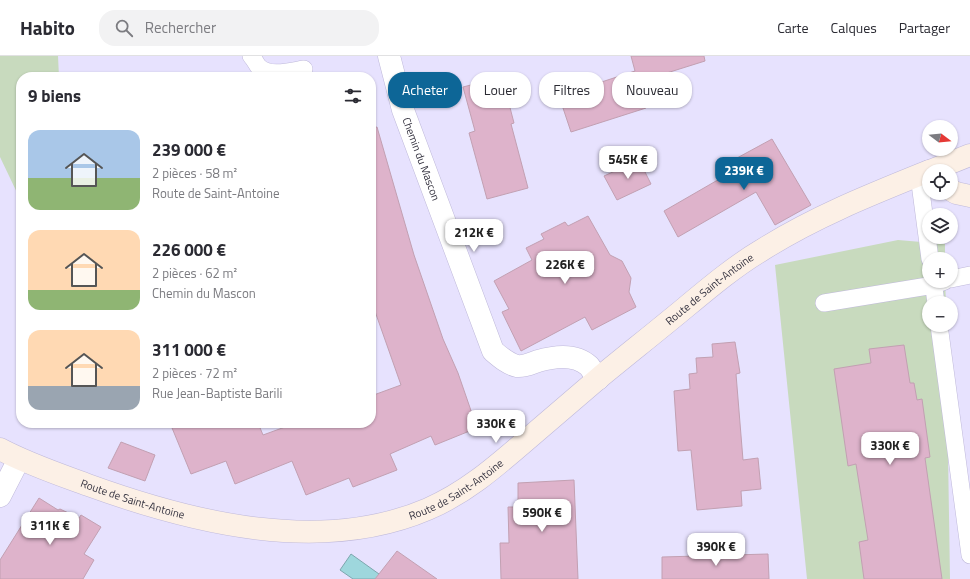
<!DOCTYPE html>
<html lang="fr">
<meta charset="utf-8">
<style>
body{margin:0;font-family:"Titillium Web",sans-serif;background:#f2f2f3;color:#2b2b33;height:100vh;display:flex;flex-direction:column;font-size:15px;white-space:nowrap}
*{box-sizing:border-box;margin:0}
p{font-size:13px;color:#7c7c81}
.icon{flex:none;width:22px;height:22px;fill:none;stroke:currentColor;stroke-width:2;stroke-linecap:round;stroke-linejoin:round}
.map{position:relative;flex:1;overflow:hidden}
.details{position:absolute;left:16px;top:16px;width:360px;height:356px;display:flex;flex-direction:column;background:#fff;border-radius:16px;box-shadow:0 1px 3px #0004}
.details>*{flex:none}
.guide{position:absolute;left:388px;top:16px;width:380px;height:36px;display:flex;gap:8px}
.needle{width:26px;rotate:106deg}
.controls{position:absolute;left:922px;top:64px;display:grid;gap:8px}
.controls a{display:grid;place-items:center;width:36px;height:36px;border-radius:50%;background:#fff;box-shadow:0 1px 3px #0004;font-size:20px}
.price{position:absolute;translate:-50% -34px;padding:0 9px;border-radius:8px;background:#fff;color:#222;font-size:13px;line-height:26px;filter:drop-shadow(0 1px 2px #0008)}
.price::after{content:'';position:absolute;left:50%;top:24px;width:12px;height:9px;margin-left:-6px;background:inherit;clip-path:polygon(0 0,100% 0,50% 100%)}
.price.selected{background:#0d6697;color:#fff}
ul{padding:0;list-style:none}
li{display:flex;align-items:center;gap:12px;height:100px;padding:0 12px}
li span{display:grid;place-items:center;flex:none;width:112px;height:80px;border-radius:12px;color:#555}
li>.icon{margin-inline-start:auto}
span .icon{width:48px;height:48px;fill:#fffc;stroke-width:1}
li b{font-size:17px}
h2{display:flex;justify-content:space-between;align-items:center;height:48px;padding:0 12px;font-size:17px}
.tag{padding:0 14px;border-radius:16px;background:#fff;box-shadow:0 1px 3px #0004;font-size:14px;line-height:36px}
.tag.selected{background:#0d6697;color:#fff}
header{display:flex;align-items:center;gap:24px;box-sizing:border-box;height:56px;padding:0 20px;background:#fff;border-bottom:1px solid #e1e1e2}
header strong{font-size:19px}
nav{display:flex;gap:22px;margin-inline-start:auto;font-size:14px}
.search{width:280px;height:36px;background:#f2f2f3;display:flex;align-items:center;gap:10px;box-sizing:border-box;padding:0 14px;border-radius:16px;color:#7c7c81;font-size:15px}
.map>svg:first-child{display:block}
.green{fill:#c8dabe}
.water{fill:#9ed7dd;stroke:#7ea6ae}
.building{fill:#deb3cb;stroke:#c2a0b2}
.lines{fill:none;stroke-linecap:round;stroke-linejoin:round}
.lane-casing{stroke:#bfb9da;stroke-width:18}
.street-casing{stroke:#bfb9da;stroke-width:23}
.secondary-casing{stroke:#bfb9da;stroke-width:23}
.lane{stroke:#fff;stroke-width:17}
.street{stroke:#fff;stroke-width:22}
.secondary{stroke:#fcf0e6;stroke-width:22}
.labels{text-anchor:middle;stroke-width:3;stroke-linejoin:round;paint-order:stroke}
.street-label{font-size:11px;fill:#353340;stroke:#fff}
</style>
<header>
<strong>Habito</strong>
<div class="search"><svg class="icon" aria-label="search" viewBox="0 0 24 24"><circle cx="10" cy="10" r="6"/><path d="M15 15l6 6"/></svg>Rechercher</div>
<nav><a>Carte</a><a>Calques</a><a>Partager</a></nav>
</header>
<div class="map">
<svg width="970" height="523" viewBox="0 0 970 523">
<rect width="100%" height="100%" fill="#e7e2fe"/>
<!-- green -->
<path class="green" d="M 0,0 L 58,0 L 59,21 L 21,21 L 21,145 L 0,101 Z
M 898,184 L 945,188 L 945,203 L 929,203 L 929,225 L 945,225 L 946,247 L 929,247 L 929,269 L 946,269 L 950,523 L 807,523 L 775,209 Z"/>
<!-- water -->
<path class="water" d="M 351,498 L 386,523 L 353,523 L 340,514 Z"/>
<!-- building -->
<path class="building" d="M 631,0 L 704,0 L 705,5 L 638,26 L 646,52 L 571,76 L 559,40 L 635,15 Z
M 502,21 L 514,67 L 511,68 L 528,132 L 487,143 L 469,77 L 475,75 L 463,31 Z
M 377,71 L 414,199 L 443,283 L 458,317 L 477,372 L 435,389 L 431,380 L 390,398 L 397,414 L 353,431 L 349,422 L 306,439 L 292,405 L 235,428 L 226,405 L 191,418 L 170,367 L 258,367 L 263,379 L 296,367 L 371,367 L 371,340 L 401,329 L 371,244 L 371,72 Z
M 772,83 L 811,149 L 775,169 L 756,136 L 678,181 L 664,155 L 742,110 L 737,102 Z
M 639,104 L 651,128 L 617,144 L 604,120 Z
M 588,160 L 610,199 L 622,205 L 631,222 L 629,236 L 636,251 L 592,274 L 585,261 L 521,295 L 502,256 L 509,253 L 494,225 L 532,204 L 526,192 L 544,183 L 541,178 L 565,166 L 568,170 Z
M 735,286 L 740,317 L 736,318 L 743,404 L 758,402 L 761,433 L 741,435 L 742,450 L 697,454 L 691,394 L 678,395 L 674,335 L 690,333 L 689,318 L 697,317 L 696,302 L 713,301 L 712,288 Z
M 904,289 L 910,327 L 914,327 L 917,344 L 922,343 L 930,401 L 925,402 L 942,523 L 864,523 L 859,486 L 868,484 L 856,408 L 848,410 L 834,313 L 871,307 L 869,293 Z
M 121,386 L 155,399 L 145,425 L 108,412 Z
M 574,424 L 578,523 L 501,523 L 500,487 L 509,487 L 508,451 L 518,451 L 518,427 Z
M 39,442 L 58,454 L 60,453 L 79,462 L 81,459 L 101,471 L 84,498 L 94,504 L 83,523 L 0,523 L 0,504 Z
M 397,495 L 437,523 L 375,523 Z
M 768,498 L 769,523 L 662,523 L 662,501 Z"/>
<g class="lines">
<defs>
<path id="lane" d="M 251,0 C 254,3 256,7 258,10 C 269,22 291,15 304,13
M 919,120 L 930,203
M 951,223 L 970,219
M 933,225 L 936,247
M 824,247 L 934,229 L 945,225
M 939,269 L 970,499"/>
<g id="street">
<path id="s1" d="M 389,0 L 403,54 L 493,295 C 500,301 508,308 517,310 C 524,311 532,307 538,305 C 555,300 575,297 589,310 C 592,314 595,319 598,323"/>
<path d="M 0,440 L 19,403"/>
</g>
<g id="secondary">
<path d="M 930,115 L 970,99"/>
<path d="M 951,134 L 956,137 L 970,140"/>
<path id="s2" d="M 0,393 C 28,408 58,418 88,429 C 193,467 321,499 428,453 C 465,437 494,412 523,387 C 549,365 574,343 600,321 C 628,298 657,275 686,251 C 710,231 735,210 762,194 C 814,161 872,138 929,115"/>
</g>
</defs>
<!-- lane casing -->
<use href="#lane" class="lane-casing"/>
<!-- street casing -->
<use href="#street" class="street-casing"/>
<!-- secondary casing -->
<use href="#secondary" class="secondary-casing"/>
<!-- lane -->
<use href="#lane" class="lane"/>
<!-- street -->
<use href="#street" class="street"/>
<!-- secondary -->
<use href="#secondary" class="secondary"/>
</g>
<g class="labels">
<!-- street labels -->
<g class="street-label">
<text dy="4" stroke="none"><textPath href="#s1" startOffset="108">Chemin du Mascon</textPath></text>
<text dy="4" stroke="none"><textPath href="#s2" startOffset="802">Route de Saint-Antoine</textPath></text>
<text dy="4" stroke="none"><textPath href="#s2" startOffset="478">Route de Saint-Antoine</textPath></text>
<text dy="4" stroke="none"><textPath href="#s2" startOffset="142">Route de Saint-Antoine</textPath></text>
</g>
</g>
</svg>
<div class="controls">
<a><svg class="needle" viewBox="-14 -14 28 28"><path d="M0-13l5 13h-10z" fill="#e53935"/><path d="M0 13l5-13h-10z" fill="#7c7c81"/></svg></a>
<a><svg class="icon" aria-label="locate" viewBox="0 0 24 24"><circle cx="12" cy="12" r="6"/><path d="M12 2v4M12 18v4M2 12h4M18 12h4"/></svg></a>
<a><svg class="icon" aria-label="layers" viewBox="0 0 24 24"><path d="M12 4l9 5-9 5-9-5zM3 14l9 5 9-5"/></svg></a>
<a>+</a>
<a>−</a>
</div>
<b class="price" style="left:628px;top:124px">545K €</b>
<b class="price selected" style="left:744px;top:135px">239K €</b>
<b class="price" style="left:474px;top:197px">212K €</b>
<b class="price" style="left:565px;top:229px">226K €</b>
<b class="price" style="left:496px;top:388px">330K €</b>
<b class="price" style="left:890px;top:410px">330K €</b>
<b class="price" style="left:542px;top:477px">590K €</b>
<b class="price" style="left:50px;top:490px">311K €</b>
<b class="price" style="left:716px;top:511px">390K €</b>
<div class="guide">
<a class="tag selected">Acheter</a>
<a class="tag">Louer</a>
<a class="tag">Filtres</a>
<a class="tag">Nouveau</a>
</div>
<section class="details">
<h2>9 biens<svg class="icon" aria-label="filters" viewBox="0 0 24 24"><path d="M4 7h16M4 17h16"/><circle cx="9" cy="7" r="2"/><circle cx="15" cy="17" r="2"/></svg></h2>
<ul>
<li><span style="background:linear-gradient(#a9c7e8 60%,#8fb573 0)"><svg class="icon" aria-label="home" viewBox="0 0 24 24"><path d="M3 11l9-7 9 7M6 9v11h12V9"/></svg></span><div><b>239 000 €</b><p>2 pièces · 58 m²</p><p>Route de Saint-Antoine</p></div></li>
<li><span style="background:linear-gradient(#ffd9b3 75%,#8fb573 0)"><svg class="icon" aria-label="home" viewBox="0 0 24 24"><path d="M3 11l9-7 9 7M6 9v11h12V9"/></svg></span><div><b>226 000 €</b><p>2 pièces · 62 m²</p><p>Chemin du Mascon</p></div></li>
<li><span style="background:linear-gradient(#ffd9b3 70%,#9aa5b1 0)"><svg class="icon" aria-label="home" viewBox="0 0 24 24"><path d="M3 11l9-7 9 7M6 9v11h12V9"/></svg></span><div><b>311 000 €</b><p>2 pièces · 72 m²</p><p>Rue Jean-Baptiste Barili</p></div></li>
</ul>
</section>
</div>
